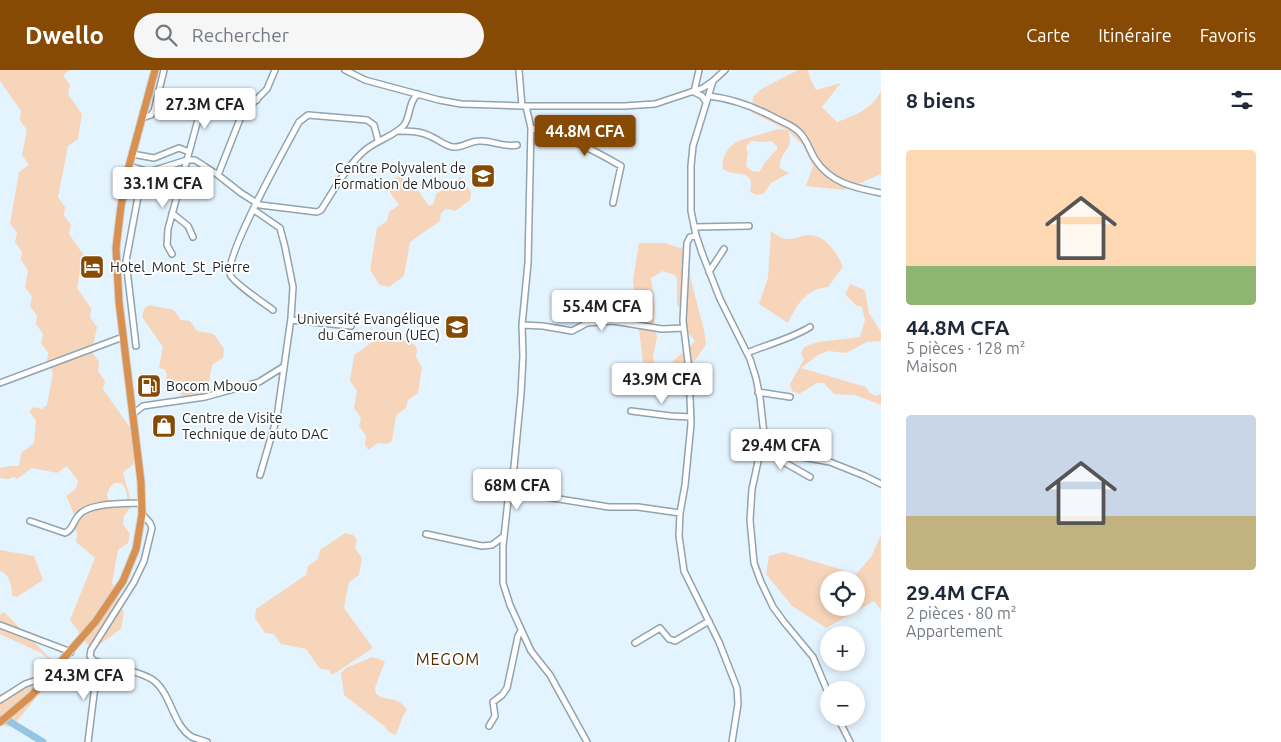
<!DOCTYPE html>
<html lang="fr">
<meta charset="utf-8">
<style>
body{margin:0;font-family:Ubuntu,sans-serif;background:#f6f6f7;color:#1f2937;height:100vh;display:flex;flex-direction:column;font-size:19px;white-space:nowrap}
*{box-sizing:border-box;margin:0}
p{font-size:16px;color:#747a83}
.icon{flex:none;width:28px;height:28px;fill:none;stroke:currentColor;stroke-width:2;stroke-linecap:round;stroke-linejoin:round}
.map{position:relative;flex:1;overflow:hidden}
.side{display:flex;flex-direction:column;background:#fff;width:400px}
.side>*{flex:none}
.buttons{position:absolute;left:820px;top:501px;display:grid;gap:10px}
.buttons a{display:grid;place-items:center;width:45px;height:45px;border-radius:50%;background:#fff;box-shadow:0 2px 8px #0003;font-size:25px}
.price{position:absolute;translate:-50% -42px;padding:0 11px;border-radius:5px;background:#fff;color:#222;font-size:16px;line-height:32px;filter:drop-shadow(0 1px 2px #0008)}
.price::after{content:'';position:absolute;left:50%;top:30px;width:15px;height:11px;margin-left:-8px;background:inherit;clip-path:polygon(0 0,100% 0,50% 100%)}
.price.on{background:#864a05;color:#fff}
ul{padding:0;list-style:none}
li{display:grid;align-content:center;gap:10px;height:265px;padding:0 25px}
li span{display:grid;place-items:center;height:155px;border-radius:5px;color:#555}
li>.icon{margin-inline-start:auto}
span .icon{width:90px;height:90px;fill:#fffc;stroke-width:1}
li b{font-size:21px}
h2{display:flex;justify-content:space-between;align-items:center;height:60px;padding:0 25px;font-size:21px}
header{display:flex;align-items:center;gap:30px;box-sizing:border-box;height:70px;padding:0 25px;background:#864a05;color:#fff}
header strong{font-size:24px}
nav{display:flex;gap:28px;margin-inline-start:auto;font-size:18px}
.search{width:350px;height:45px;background:#f6f6f7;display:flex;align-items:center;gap:12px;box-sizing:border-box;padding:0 18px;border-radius:28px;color:#747a83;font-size:19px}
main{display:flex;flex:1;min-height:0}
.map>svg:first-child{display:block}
.green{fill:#f7d5ba;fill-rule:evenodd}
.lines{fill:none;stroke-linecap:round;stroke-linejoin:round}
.river{stroke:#96c5e4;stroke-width:7}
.minor-casing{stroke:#90a3af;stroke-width:8}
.highway-casing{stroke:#d2d3d4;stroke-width:9}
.minor{stroke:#fff;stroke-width:5}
.highway{stroke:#d99152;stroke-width:7}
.labels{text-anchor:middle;stroke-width:4;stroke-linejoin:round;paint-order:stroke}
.poi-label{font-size:14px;fill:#1d2529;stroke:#fff;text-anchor:start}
.quarter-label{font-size:16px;letter-spacing:1px;fill:#552c00;stroke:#fff}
</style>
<header>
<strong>Dwello</strong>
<div class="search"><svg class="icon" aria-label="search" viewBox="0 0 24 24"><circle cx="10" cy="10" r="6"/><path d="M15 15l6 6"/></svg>Rechercher</div>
<nav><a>Carte</a><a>Itinéraire</a><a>Favoris</a></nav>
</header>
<main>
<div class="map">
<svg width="881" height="672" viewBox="0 0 881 672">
<rect width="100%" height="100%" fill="#e4f4ff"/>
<!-- green -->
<path class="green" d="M 0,0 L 70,0 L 63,5 L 70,15 L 68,24 L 82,44 L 78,69 L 68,76 L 58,127 L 65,137 L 64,145 L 71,155 L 69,164 L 83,184 L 77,218 L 91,238 L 90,247 L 97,257 L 92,282 L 99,292 L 98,301 L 105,311 L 103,319 L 138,369 L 133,395 L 123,402 L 132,435 L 124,446 L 123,454 L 130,464 L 128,473 L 118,480 L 112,513 L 119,524 L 118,532 L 124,542 L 121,559 L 96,577 L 88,575 L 70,550 L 95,488 L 76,472 L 77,463 L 73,455 L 75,446 L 66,426 L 76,419 L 78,411 L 67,396 L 57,403 L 32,398 L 17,409 L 14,407 L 8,409 L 0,408 L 0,398 L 10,396 L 19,396 L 21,383 L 34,373 L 36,351 L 29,341 L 34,337 L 42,339 L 47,335 L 53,302 L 47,291 L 48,283 L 41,273 L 43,264 L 36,254 L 37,246 L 30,236 L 32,227 L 25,217 L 28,200 L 21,190 L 22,182 L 15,172 L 17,163 L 10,153 L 19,102 L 29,95 L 22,85 L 27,60 L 20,50 L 21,41 L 0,11 ZM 114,413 L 121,413 C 128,419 127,427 127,435 L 124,438 C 108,437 101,425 114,413 Z
M 798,0 L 808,0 L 810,8 L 816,20 L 841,13 L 822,37 L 837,52 C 855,46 873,38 881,21 L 881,104 L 844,120 L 806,116 L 813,96 L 803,75 L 788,61 C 796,80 779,80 780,98 L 789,103 L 771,113 L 763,124 L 757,125 L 750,122 C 756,97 735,108 723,99 C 721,87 727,78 738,71 L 778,59 L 787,60 L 751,42 L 753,27 L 761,19 ZM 751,71 L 761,72 L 771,71 L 777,76 L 777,79 L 767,90 L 759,102 L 752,101 L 746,96 L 748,83 L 746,76 Z
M 400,105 L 407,115 L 415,116 L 429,136 L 434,133 L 436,124 L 461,107 L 471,122 L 470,130 L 455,141 L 446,139 L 441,143 L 440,151 L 410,172 L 404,206 L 389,217 L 380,215 L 370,200 L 377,158 L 387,151 L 389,142 L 399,135 L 385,115 Z
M 771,161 C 779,167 786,171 796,168 C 800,167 804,165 808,165 C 825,164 838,184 843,197 L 828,217 C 805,219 797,235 788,253 L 759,234 L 768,208 Z
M 639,173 L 664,173 L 687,180 L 691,210 L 704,260 L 706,275 L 692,294 L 690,311 L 684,318 L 668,322 L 656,310 L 653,294 L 643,292 L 633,210 ZM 663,201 L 675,205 L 677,208 L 677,235 L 681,238 L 680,248 L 681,254 L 695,271 C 691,276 687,278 682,283 C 673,290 673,294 662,299 L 655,295 L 653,287 L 657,267 L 654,252 L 655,237 L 651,208 Z
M 850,214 L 865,220 L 869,243 L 881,262 L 881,271 L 867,272 L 846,283 L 828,281 L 818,285 L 801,298 L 866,317 L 870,323 L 876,326 L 881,324 L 881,335 L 855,325 L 834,324 L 824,313 L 817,313 L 799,324 L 792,321 L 790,314 L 804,289 L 801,283 L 804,277 L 818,272 L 860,267 L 865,250 L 862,237 L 857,236 L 845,224 Z
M 149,235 L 174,240 L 181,250 L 190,251 L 197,261 L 214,264 L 224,279 L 223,288 L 212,295 L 208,320 L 193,331 L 184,329 L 177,319 L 165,317 L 167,304 L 164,299 L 159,298 L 163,277 L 142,247 L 144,239 Z
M 381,259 L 398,262 L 405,272 L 414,274 L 417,279 L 416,287 L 422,297 L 418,323 L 408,330 L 406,338 L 396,345 L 392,371 L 387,374 L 378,373 L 368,380 L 365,375 L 366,366 L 359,356 L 361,348 L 354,338 L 357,321 L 350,311 L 354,285 L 374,271 L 376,263 Z
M 345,463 L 353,465 L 357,470 L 355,478 L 362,488 L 359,505 L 349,512 L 344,538 L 373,578 L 332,605 L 329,600 L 320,599 L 306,579 L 281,574 L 274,564 L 265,563 L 255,548 L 256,539 L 306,505 L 308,496 L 318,489 L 320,480 Z
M 881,465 L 881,540 L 874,531 L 826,558 L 792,536 L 766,504 L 769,486 L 783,482 L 856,504 L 871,487 ZM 829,510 L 856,510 L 856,538 L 829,538 Z
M 0,480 L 34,486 L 43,510 L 17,527 L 12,526 C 12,517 10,504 0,501 Z
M 4,542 L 63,601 L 64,614 L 49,612 L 12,657 L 0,655 L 0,624 C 11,621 20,614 30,609 C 43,604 61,598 41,583 L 0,564 L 0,545 Z
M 372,587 L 385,591 L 375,618 L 376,624 C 388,632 399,626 407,640 C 400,648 401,657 395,665 L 389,662 L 384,656 L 344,625 L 341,603 L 346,598 Z"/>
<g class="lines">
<!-- river -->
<path class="river" d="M 0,649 L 7,650 L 43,672"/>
<defs>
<path id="minor" d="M 345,0 L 365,10 L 439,30 L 461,34 L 522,36 L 624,36 L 655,34 L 703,18 L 713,11 L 725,0
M 519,0 L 522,36
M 699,0 L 694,22 L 702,26 L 706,32
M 713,11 L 693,76 L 691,96 L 691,141 L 696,165 L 702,183 L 720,229 L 750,289 L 756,308 L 760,328 L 764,364 L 752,419 L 750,450 L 754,493 L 761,512 L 773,537 L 784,552 L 813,587 L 829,625
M 709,26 C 734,29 755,37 777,49 C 785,53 794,56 800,63 C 807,70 810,81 815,89 C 830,113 855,118 881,123
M 526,36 L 531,58 L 528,193 L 522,255 L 523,286 L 521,324 L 514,397 L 509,421 L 503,476 L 503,513 L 510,535 L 531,581 L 550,605 L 587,672
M 142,48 L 151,45 L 154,41 L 164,0
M 531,58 C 564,65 592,79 621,96 L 613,133
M 398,61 C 410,61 421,61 432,67 C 439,70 445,76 453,77 C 462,78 470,71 479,71 C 492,70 504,78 517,75
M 132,84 L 154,88 L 179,78 L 189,82
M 129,96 L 149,102 L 187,90 L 195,90 L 218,105 L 241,123 L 260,135 L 317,142 L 321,140 C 334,120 345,99 362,83 C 373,71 396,66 404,55 C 411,46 408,32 418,24
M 218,105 L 242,44 L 267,19 L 275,0
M 254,140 L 280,158 L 285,177 L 293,217 L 291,248 L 277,347 L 260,405
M 172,143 L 188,156 L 193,167
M 694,157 L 749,156
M 696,165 L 690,167 L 687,173 L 683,251 L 689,300 L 691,354 L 685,415 L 680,443 L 679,466 L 684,501 L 719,572 L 737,618 L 738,634 L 732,672
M 172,184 L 167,175 L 168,159 L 202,35 C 209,25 230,22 241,24 C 247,25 252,28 257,30
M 709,202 L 724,179
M 273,240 C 265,234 231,211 230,204 C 225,184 287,75 299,52 L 308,45 L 367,50 L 374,55 L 378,70
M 291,250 L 351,256
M 522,255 L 543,256 L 572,261 L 587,253 L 613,251 L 662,259 L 684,258
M 136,276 L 126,191 L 143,100
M 747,283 C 768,274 791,269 810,257
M 0,313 L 123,267
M 758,322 L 790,327
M 631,341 L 671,346 L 691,347
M 133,344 L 143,336 L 205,327 L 259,312 L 283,297
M 763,368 L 794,384 L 802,387 L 830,392 L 865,406 L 881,414
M 761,379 L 810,407
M 509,421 L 609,437 L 638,437 L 680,443
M 142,444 L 150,453 L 152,458 L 144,491 L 134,512 L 91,580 L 90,586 L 94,591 L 98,592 C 114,597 140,601 153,610 C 172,624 172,655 192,667 C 197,669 202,670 207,672
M 30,451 L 65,463 C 73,460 73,451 79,445 C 90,432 126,434 142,433
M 426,464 L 482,476 L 492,475 L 504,466
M 0,555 L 71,582
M 635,573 L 660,558 L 669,569 L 675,571 L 709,551
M 0,630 L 25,614 L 46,607
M 838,648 L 850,672
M 489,656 L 495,646 L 493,632 L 502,625 L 507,618 L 518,566 L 521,561
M 88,672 L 98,592"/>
<path id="highway" d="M 0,652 L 31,626 L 96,551 L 123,511 L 136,479 L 142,444 L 141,412 L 119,232 L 116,178 L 121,136 L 129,96 L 155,0"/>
</defs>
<!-- minor casing -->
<use href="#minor" class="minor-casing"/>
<!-- highway casing -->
<use href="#highway" class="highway-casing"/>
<!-- minor -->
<use href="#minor" class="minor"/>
<!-- highway -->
<use href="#highway" class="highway"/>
</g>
<!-- icons -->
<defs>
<symbol id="school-square" viewBox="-11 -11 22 22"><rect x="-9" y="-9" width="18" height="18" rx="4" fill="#864a05" stroke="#fff"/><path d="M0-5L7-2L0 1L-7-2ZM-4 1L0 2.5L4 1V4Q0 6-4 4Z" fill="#fff"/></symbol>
<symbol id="hotel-square" viewBox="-11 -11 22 22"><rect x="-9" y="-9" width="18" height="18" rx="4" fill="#864a05" stroke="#fff"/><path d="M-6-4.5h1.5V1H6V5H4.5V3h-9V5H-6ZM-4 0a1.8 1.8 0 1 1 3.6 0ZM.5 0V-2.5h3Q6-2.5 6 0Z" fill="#fff"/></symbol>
<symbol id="university-square" viewBox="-11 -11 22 22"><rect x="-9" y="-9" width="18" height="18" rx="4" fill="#864a05" stroke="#fff"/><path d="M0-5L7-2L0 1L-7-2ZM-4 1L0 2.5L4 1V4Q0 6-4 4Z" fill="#fff"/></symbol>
<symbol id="fuel-square" viewBox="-11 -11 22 22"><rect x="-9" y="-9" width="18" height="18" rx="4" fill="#864a05" stroke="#fff"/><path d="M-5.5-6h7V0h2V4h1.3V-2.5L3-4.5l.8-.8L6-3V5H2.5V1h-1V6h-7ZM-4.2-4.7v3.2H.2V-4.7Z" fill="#fff"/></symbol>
<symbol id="shop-square" viewBox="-11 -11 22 22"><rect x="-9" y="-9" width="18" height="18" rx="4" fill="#864a05" stroke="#fff"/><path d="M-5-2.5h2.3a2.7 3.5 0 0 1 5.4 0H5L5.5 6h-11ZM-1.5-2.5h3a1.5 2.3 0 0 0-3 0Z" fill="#fff"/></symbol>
</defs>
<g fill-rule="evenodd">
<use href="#school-square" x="469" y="92" width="28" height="28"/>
<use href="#hotel-square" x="78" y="183" width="28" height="28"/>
<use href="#university-square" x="443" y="243" width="28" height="28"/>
<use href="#fuel-square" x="135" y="302" width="28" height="28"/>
<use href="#shop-square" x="150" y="342" width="28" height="28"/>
</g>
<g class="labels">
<!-- poi labels -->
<g class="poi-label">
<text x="466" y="103" text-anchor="end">Centre Polyvalent de<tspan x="466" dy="16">Formation de Mbouo</tspan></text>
<text x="110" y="202">Hotel_Mont_St_Pierre</text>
<text x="440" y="254" text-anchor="end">Université Evangélique<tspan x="440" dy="16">du Cameroun (UEC)</tspan></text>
<text x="166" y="321">Bocom Mbouo</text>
<text x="182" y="353">Centre de Visite<tspan x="182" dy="16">Technique de auto DAC</tspan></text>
</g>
<!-- quarter labels -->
<g class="quarter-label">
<text x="448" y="595">MEGOM</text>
</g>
</g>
</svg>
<div class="buttons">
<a><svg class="icon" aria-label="locate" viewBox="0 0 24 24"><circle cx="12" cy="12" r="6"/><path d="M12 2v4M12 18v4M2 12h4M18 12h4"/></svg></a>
<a>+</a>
<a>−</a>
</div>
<b class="price" style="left:205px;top:60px">27.3M CFA</b>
<b class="price on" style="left:585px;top:87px">44.8M CFA</b>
<b class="price" style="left:163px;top:139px">33.1M CFA</b>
<b class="price" style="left:602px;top:262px">55.4M CFA</b>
<b class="price" style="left:662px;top:335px">43.9M CFA</b>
<b class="price" style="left:781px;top:401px">29.4M CFA</b>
<b class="price" style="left:517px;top:441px">68M CFA</b>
<b class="price" style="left:84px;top:631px">24.3M CFA</b>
</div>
<section class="side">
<h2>8 biens<svg class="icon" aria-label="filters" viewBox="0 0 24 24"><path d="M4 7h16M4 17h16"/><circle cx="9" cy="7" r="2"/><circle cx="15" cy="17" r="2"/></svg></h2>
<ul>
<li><span style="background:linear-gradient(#ffd9b3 75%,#8fb573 0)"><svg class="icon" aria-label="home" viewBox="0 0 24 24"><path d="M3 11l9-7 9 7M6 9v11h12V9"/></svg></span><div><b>44.8M CFA</b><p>5 pièces · 128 m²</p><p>Maison</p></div></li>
<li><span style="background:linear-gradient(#c9d6e8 65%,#c2b280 0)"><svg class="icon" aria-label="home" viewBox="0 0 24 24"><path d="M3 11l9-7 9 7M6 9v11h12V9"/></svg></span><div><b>29.4M CFA</b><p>2 pièces · 80 m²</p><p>Appartement</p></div></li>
</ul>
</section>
</main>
